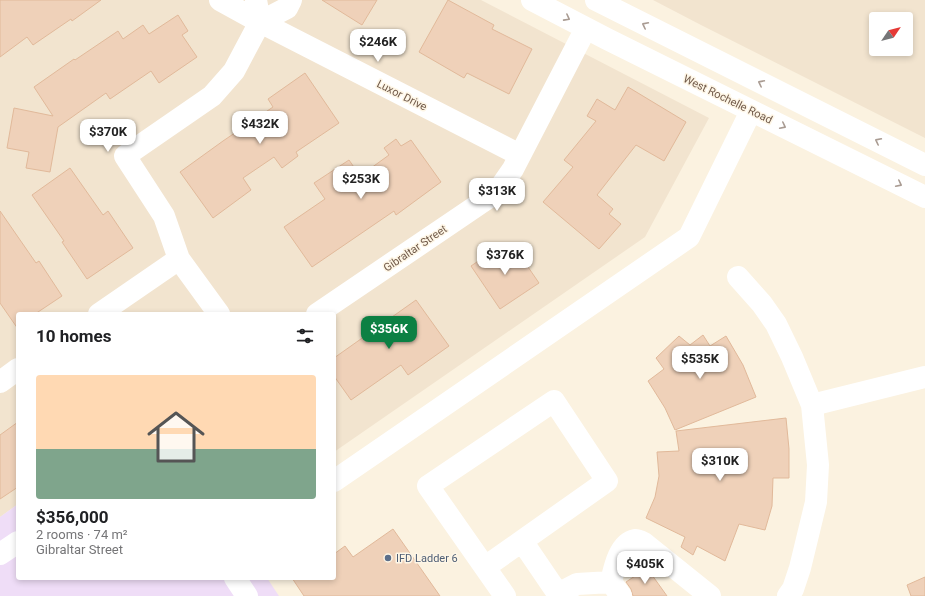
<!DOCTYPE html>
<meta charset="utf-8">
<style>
body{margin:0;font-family:Roboto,sans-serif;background:#f2f2f2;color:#202124;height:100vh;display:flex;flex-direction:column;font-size:15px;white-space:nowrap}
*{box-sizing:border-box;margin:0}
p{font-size:13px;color:#757577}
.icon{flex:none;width:22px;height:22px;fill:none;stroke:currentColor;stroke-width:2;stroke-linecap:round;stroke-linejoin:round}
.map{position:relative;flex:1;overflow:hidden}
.side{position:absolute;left:16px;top:312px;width:320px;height:268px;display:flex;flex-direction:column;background:#fff;border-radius:4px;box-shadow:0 2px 6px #0003}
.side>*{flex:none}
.needle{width:26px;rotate:55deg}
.fabs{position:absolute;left:869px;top:12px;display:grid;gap:8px}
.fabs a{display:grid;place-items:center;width:44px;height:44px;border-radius:4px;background:#fff;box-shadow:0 2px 6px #0003;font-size:20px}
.price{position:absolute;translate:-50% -34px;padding:0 9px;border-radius:8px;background:#fff;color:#222;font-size:13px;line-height:26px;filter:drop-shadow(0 1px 2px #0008)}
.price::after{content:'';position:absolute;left:50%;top:24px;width:12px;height:9px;margin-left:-6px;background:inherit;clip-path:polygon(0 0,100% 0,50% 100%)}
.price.selected{background:#0b8043;color:#fff}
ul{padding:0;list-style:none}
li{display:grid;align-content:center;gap:8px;height:212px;padding:0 20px}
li+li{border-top:1px solid #e0e0e0}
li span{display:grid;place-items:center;height:124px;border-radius:4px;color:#555}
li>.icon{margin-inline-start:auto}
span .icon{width:72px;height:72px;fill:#fffc;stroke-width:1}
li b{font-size:17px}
h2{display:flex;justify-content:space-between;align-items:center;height:48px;padding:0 20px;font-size:17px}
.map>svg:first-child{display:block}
.residential{fill:#f2e4cf;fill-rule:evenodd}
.education{fill:#efddf7}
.building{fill:#efd1b9;stroke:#e1b99a}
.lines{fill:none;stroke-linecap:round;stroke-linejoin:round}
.minor{stroke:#fff;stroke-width:22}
.oneway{stroke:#a99b92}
.service-dot{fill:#5c6f8a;stroke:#fef6e6;stroke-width:1.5}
.labels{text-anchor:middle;stroke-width:3;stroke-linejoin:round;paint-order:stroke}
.street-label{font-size:11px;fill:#705949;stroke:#fef6e6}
.service-label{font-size:11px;fill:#4e5e75;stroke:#fef6e6;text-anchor:start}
</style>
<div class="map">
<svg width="925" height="596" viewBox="0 0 925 596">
<rect width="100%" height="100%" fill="#fbf2e0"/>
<!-- residential -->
<path class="residential" d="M 0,0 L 481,0 L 709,118 L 645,237 L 334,452 L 334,314 L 18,314 L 18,504 L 0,517 Z
M 653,0 L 925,0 L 925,138 L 701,25 ZM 876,19 L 906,19 L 906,49 L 876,49 Z"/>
<!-- education -->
<path class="education" d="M 18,504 L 18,578 L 267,578 L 279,596 L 0,596 L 0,517 Z"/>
<!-- building -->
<path class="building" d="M 0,0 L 101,0 L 72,21 L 71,19 L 33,45 L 27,37 L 0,57 Z
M 322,0 L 377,0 L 362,25 Z
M 448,0 L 494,25 L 492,29 L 532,49 L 509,94 L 467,73 L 464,78 L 419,52 Z
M 178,15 L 188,31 L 182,35 L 197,57 L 159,83 L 151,71 L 110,99 L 106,93 L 58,127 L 50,172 L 26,168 L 29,152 L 7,148 L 14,108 L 53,116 L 34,87 L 74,59 L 75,60 L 118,31 L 123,39 L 143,25 L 149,34 Z
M 305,73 L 339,123 L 296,152 L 298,156 L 282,168 L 274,157 L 243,178 L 251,190 L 213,218 L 180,172 L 223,141 L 273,107 L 268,99 Z
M 628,87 L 686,122 L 664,161 L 636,145 L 597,195 L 613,209 L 609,214 L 621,224 L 599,249 L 543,202 L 573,167 L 564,160 L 596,121 L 587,116 L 597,99 L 615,110 Z
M 396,139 L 401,146 L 411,140 L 441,182 L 396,215 L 394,211 L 312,267 L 284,227 L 325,199 L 314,183 L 349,160 L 360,176 L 389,155 L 384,148 Z
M 70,168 L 103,215 L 108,211 L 133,248 L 87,279 L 62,242 L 64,241 L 32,195 Z
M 0,211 L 36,263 L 39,261 L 62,296 L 35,314 L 18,314 L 18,329 L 0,303 Z
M 502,245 L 508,253 L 515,248 L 539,283 L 500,309 L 471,266 Z
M 416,300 L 449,346 L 408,375 L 401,365 L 351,400 L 334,376 L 334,358 Z
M 703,335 L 710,346 L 726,336 L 743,365 L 756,397 L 675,430 L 665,408 L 648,381 L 664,369 L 656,358 L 679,336 L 690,345 Z
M 786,418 L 789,449 L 789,478 L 773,478 L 772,506 L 765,530 L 739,524 L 725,561 L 697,546 L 693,555 L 681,547 L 685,537 L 646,518 L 655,497 L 659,476 L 657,452 L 679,451 L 676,431 Z
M 18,422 L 18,487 L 0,499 L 0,435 Z
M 393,529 L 440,596 L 304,596 L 292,578 L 334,578 L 334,554 L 345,546 L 353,557 Z
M 647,568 L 667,596 L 633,596 L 631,589 L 626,582 Z
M 925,577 L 925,596 L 911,596 L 907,585 Z"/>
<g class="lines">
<!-- minor -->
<path class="minor" d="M 220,0 L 260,22 L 520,155
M 256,0 L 260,22 L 287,8 L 291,0
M 532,0 L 607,39 L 925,197
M 596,0 L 925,165
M 738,277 L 762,304 L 776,324 L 792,357 L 812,405 L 818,465 L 816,502 L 800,568 L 793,589 L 788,596
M 99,314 L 179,259
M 219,314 L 179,259 L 164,216 L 125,156 L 212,96 L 234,71 L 260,22
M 317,314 L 497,192 L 513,169 L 586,28
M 0,382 L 18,369
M 812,405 L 925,377
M 334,481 L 689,237 L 751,111
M 0,554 L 18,542
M 485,567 L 522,541
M 235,578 L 247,596
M 505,596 L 428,486 L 554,401 L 607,481 L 522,541 L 558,594
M 559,596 L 558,594 L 577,584 L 611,582
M 621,596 L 611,582 C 614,569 619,543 635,540 C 638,540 642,542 644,543 L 710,596"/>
</g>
<!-- one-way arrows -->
<defs><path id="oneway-chevron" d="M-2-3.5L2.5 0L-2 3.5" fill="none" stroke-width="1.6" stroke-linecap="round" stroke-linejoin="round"/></defs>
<g class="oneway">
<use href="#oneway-chevron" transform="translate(567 18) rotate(28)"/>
<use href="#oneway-chevron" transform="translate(645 25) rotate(-153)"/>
<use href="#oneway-chevron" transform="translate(761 83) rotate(-153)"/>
<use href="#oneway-chevron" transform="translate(783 126) rotate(27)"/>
<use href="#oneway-chevron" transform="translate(878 141) rotate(-153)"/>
<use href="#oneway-chevron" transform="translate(899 184) rotate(27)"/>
</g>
<!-- markers -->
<circle class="service-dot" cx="388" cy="558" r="4"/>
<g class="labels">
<!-- street labels -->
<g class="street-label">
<text transform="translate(402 95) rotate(27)" y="4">Luxor Drive</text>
<text transform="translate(728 99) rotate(26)" y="4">West Rochelle Road</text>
<text transform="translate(415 248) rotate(-34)" y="4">Gibraltar Street</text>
</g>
<!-- service labels -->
<g class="service-label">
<text x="396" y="562">IFD Ladder 6</text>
</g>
</g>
</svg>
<div class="fabs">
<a><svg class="needle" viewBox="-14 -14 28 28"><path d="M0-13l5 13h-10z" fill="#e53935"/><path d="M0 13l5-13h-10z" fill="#757577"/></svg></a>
</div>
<b class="price" style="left:378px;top:63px">$246K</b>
<b class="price" style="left:260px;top:145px">$432K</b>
<b class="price" style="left:108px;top:153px">$370K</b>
<b class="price" style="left:361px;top:200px">$253K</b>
<b class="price" style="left:497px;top:212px">$313K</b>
<b class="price" style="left:505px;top:276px">$376K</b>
<b class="price selected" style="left:389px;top:350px">$356K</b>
<b class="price" style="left:700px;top:380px">$535K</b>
<b class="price" style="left:720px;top:482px">$310K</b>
<b class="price" style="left:645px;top:585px">$405K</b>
<section class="side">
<h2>10 homes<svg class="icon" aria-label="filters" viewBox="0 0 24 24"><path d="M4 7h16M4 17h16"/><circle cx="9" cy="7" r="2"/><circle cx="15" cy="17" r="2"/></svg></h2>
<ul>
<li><span style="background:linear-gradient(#ffd9b3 60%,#7fa58c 0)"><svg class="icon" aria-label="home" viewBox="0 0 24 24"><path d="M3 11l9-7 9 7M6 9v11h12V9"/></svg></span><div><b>$356,000</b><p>2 rooms · 74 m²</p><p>Gibraltar Street</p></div></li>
</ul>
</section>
</div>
